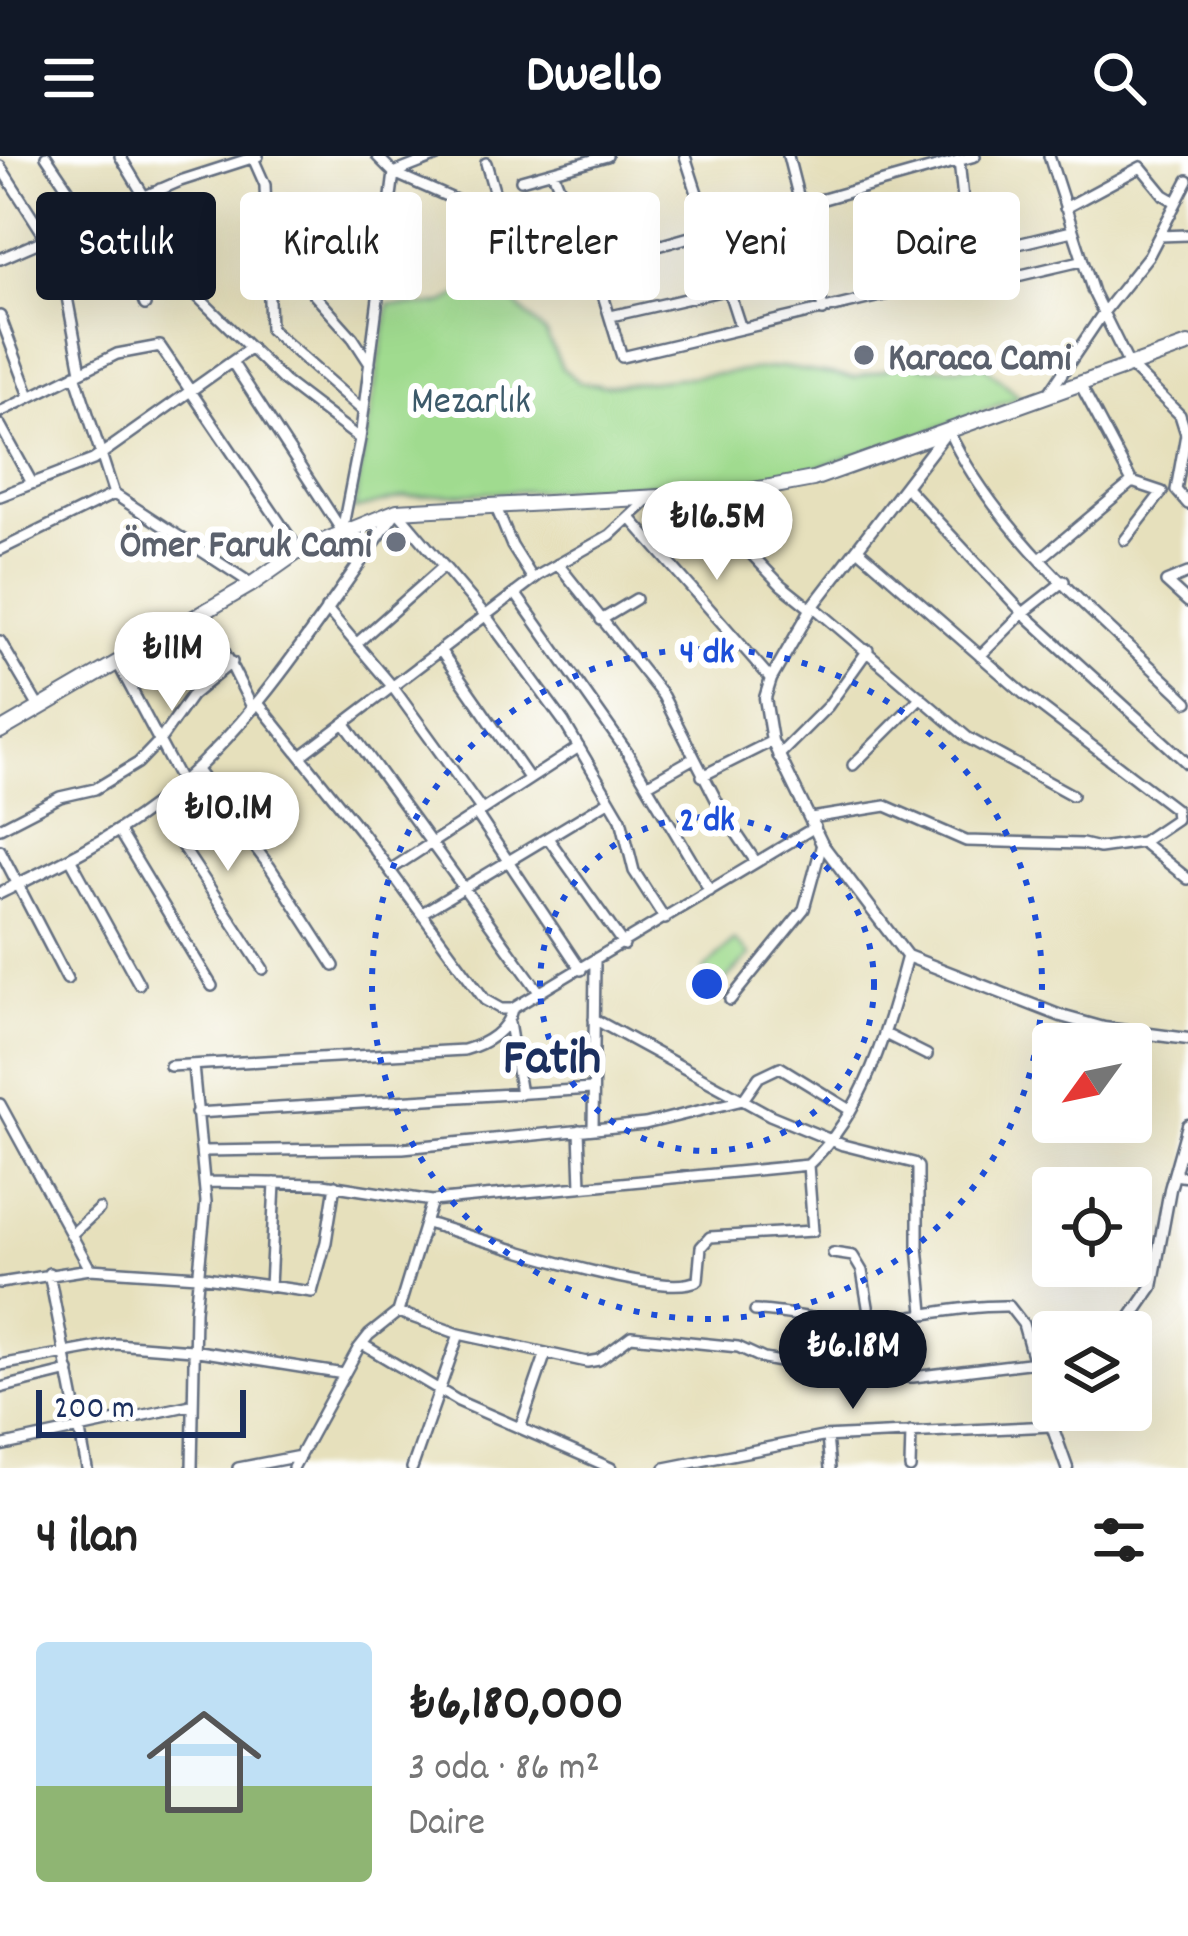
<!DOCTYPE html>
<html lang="tr">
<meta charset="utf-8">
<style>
body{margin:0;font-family:Dekko,sans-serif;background:#f6f6f6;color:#222;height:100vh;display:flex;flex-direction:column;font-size:45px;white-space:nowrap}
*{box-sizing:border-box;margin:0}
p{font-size:39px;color:#767676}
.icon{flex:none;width:66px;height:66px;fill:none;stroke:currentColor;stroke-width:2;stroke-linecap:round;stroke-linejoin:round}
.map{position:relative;height:1312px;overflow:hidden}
.panel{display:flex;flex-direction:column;background:#fff;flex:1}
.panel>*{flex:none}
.hud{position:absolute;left:36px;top:36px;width:1116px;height:108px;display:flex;gap:24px}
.needle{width:78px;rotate:237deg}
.tools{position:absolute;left:1032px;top:867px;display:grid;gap:24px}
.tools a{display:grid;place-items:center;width:120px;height:120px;border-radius:12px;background:#fff;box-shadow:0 12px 48px #0002;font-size:60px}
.scale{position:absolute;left:36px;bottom:30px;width:210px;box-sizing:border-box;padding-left:12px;border:6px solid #1b2f5e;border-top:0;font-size:33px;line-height:42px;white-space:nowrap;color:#1b2f5e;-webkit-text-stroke:9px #fff;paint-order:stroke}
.price{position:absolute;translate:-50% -102px;padding:0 27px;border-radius:42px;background:#fff;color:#222;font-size:39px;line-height:78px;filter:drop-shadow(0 3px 6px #0008)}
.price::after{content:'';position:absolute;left:50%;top:72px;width:36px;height:27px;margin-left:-18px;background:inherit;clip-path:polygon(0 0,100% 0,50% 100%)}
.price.current{background:#111827;color:#fff}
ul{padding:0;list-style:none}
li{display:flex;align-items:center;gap:36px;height:300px;padding:0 36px}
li+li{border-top:3px solid #e0e0e0}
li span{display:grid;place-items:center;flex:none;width:336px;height:240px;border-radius:12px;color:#555}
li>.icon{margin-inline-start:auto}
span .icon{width:144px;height:144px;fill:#fffc;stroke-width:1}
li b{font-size:51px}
h2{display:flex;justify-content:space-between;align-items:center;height:144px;padding:0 36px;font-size:51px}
.tag{padding:0 42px;border-radius:12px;background:#fff;box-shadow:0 12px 48px #0002;font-size:42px;line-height:108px}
.tag.current{background:#111827;color:#fff}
header{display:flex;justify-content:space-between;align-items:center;height:156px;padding:0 36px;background:#111827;color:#fff;font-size:54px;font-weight:700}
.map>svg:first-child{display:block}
.green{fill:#a0db8f;stroke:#5e8576;stroke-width:3}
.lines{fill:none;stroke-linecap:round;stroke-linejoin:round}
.minor-casing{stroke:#626d7f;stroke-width:14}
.tertiary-casing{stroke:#626d7f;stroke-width:15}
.primary-casing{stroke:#626d7f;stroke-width:18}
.minor{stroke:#fff;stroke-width:9}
.tertiary{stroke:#fff;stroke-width:10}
.primary{stroke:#fff;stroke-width:14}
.ring{fill:none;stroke:#1d4ed8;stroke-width:6;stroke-dasharray:6 12}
.worship-dot{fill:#6b7280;stroke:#fff;stroke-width:4.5}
.labels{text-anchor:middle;stroke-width:12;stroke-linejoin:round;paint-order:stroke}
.worship-label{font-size:39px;font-weight:bold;fill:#5b616d;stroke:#fff;text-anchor:start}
.park-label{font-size:39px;fill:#3c5a6a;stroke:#fff}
.district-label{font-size:51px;font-weight:bold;fill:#1b2f5e;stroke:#fff}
.centre{fill:#1d4ed8;stroke:#fff;stroke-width:6}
.ring-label{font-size:36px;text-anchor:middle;font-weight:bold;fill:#1d4ed8;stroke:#fff;stroke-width:12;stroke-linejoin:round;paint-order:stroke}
</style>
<header><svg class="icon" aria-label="menu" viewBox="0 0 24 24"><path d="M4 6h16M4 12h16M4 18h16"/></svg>Dwello<svg class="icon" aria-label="search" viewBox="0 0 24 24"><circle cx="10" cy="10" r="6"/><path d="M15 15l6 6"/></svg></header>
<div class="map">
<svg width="1188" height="1312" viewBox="0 0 1188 1312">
<rect width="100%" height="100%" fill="#fff"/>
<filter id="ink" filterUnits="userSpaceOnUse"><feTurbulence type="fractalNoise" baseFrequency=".00833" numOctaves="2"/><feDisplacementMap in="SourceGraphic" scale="24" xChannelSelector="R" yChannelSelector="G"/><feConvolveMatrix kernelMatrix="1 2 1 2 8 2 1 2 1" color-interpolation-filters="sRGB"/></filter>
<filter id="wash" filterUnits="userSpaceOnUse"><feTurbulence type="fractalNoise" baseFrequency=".004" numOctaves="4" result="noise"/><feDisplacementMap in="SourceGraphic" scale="48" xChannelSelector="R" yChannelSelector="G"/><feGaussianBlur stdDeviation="2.7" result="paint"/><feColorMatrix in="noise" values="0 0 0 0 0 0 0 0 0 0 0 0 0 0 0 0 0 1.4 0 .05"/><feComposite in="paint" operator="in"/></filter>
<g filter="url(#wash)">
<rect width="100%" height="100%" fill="#e6e0bc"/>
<!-- green -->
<path class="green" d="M 480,104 L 507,140 L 546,178 L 562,212 L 579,226 L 605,230 L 781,211 L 855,222 L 908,207 L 930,212 L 985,210 L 1020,241 L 914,281 L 783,322 L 405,341 L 354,354 L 389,148 C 441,151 457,155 480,104 Z
M 734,784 L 750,799 L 719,831 L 703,815 Z"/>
</g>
<g filter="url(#ink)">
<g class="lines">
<defs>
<path id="minor" d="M 46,0 L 89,64
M 120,0 L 144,40
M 377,0 L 394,17 L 563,91 L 595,113 L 622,201 L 914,132 L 966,111 L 969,102 L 959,4
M 685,0 L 741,173
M 788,0 L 815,106 L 823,155
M 1049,0 L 1093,136 L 1129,209 L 1180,259 L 1186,278 L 1176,334 L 1188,348
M 253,2 L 265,29 L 270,173 L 361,253
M 486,7 L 503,66
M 0,10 L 60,104 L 81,215
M 553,16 L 591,109 L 975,0
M 521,24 L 607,0
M 160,33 L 178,77 L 186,126 L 192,135 L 284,225 L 360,283
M 1065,52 L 1141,11 L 1164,39 L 1176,46
M 107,56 L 145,149
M 1159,80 L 1188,79
M 1005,91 L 1072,75
M 0,103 L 180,25 L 258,0
M 966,111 L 975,119 L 994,121
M 1017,120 L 1081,105
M 310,134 L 353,182 L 370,208
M 0,160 L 30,240
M 611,160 L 817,113
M 232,206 L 342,375
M 75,218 L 114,338
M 1080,228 L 1132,326 L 1162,336
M 1049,237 L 1103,157 L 1149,99 L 1188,24
M 0,256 L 117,198 L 160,190 L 299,395
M 0,269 L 32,327
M 948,274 C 999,382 1103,464 1188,546
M 906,331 L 1023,457 L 1188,608
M 701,338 L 705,350 L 781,429 L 811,453
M 0,340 L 93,304 L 251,192
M 495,349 L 512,390 L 533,423
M 397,355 L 486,460 L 564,566 L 621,663 L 634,715 L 665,763
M 631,363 L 771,523
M 342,375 L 360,283 L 394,17 L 437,0
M 1125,384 L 1162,336
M 858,393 L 1024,538 L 1175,653 L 1176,663 L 1142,686 L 1188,723
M 0,394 L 114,338 L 252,428
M 1040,403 L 1132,326
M 558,408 L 663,540 L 724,659 L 756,706
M 1188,417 L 1166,426 L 1188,446
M 515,437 L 627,596 L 710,735
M 813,450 L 968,582 L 1072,639
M 326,452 L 392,530 L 481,653
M 205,457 L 253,553
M 601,464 L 636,443
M 0,485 L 40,553
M 357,487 L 444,410
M 440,494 L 529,622
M 980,500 L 1023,457 L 1064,425
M 118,508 L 181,626
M 258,547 L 360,674 L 485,844 L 501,853 L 512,853 L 815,671
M 345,568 L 540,837
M 301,600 L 539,419 L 610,379 L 652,340
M 778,600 L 828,550 L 868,494
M 853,609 L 921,541
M 196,613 L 270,711 L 334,810
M 702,620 L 772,585
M 648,628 L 694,602
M 155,649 L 263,813
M 476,657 L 581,814
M 811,662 L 886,650 L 966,685 L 1082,688 L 1099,692 L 1142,686
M 0,672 L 60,641 L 95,633 L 138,607 L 160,584 L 192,539 L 232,506
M 118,674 L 212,830
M 548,682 L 624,789
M 0,694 L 67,823
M 70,702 L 139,828
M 390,714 L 579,591
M 422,757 L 610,644
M 730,844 L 804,753 L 822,688
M 594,863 L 770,959 L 843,989 L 914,1007 L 918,1011 L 918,1090 L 924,1156
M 509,867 L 521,938
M 885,878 L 927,899
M 170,910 L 464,894 C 486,888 507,875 512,853
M 0,948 L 90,1113
M 196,957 L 592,933
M 593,973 L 595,806
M 579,974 L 581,1030
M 203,995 L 403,992 L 645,968 L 743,944 L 759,921 L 780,911 L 850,954
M 1174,1019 L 1188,1021
M 206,1026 L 323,1028 L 432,1045 L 808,1009 C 864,958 888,872 907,800
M 427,1067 C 475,1081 663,1146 698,1124 L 701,1091 L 710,1081 L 813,1075 L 808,1009
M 72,1078 L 99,1053
M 833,1097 L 853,1100 L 862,1115 L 880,1221 L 913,1221 L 1036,1206
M 49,1117 L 87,1312
M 0,1127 L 90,1113 L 198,1120 L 312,1136 L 326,1086 L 335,1029
M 270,1131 L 275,1027
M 398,1156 L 459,1178 L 587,1206 L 599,1204 L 631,1180 L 738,1191 L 764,1203 L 802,1210 L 846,1167
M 362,1188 L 458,1245 L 611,1312
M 0,1209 L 115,1188 L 192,1194 L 344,1218
M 0,1232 L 69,1215
M 520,1272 L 546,1197
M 827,1281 L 830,1312
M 0,1290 L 191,1249
M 192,1312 L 195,1155 L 206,1046 L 193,910
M 238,1312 L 300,1300
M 293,1312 L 358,1193 L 369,1179 L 398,1156 L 432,1045
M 412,1312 L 459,1178
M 665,1312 L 822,1281 L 1052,1270 L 1023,1168 L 1009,1150 C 954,1149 901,1166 849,1166 C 819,1166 787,1155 755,1155
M 910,1312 L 911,1276"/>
<path id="tertiary" d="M 948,274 L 813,450 L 771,523 L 765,542 L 772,585 L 822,688 L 907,800 L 1061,860 L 1104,872 L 1188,883
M 0,737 C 53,711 106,686 153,650 C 254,573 321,459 395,357
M 1121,1176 L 1152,1131 L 1170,1033 L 1188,969
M 1061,1254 L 1052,1270 L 1067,1312"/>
<path id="primary" d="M 0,575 L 252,428 L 299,395 L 397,355 L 737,337 L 813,323 L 1188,189"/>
</defs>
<!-- minor casing -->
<use href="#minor" class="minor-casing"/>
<!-- tertiary casing -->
<use href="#tertiary" class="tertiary-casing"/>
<!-- primary casing -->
<use href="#primary" class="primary-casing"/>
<!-- minor -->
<use href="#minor" class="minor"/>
<!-- tertiary -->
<use href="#tertiary" class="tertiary"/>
<!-- primary -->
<use href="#primary" class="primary"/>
</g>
</g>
<!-- distance rings -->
<g class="ring">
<circle cx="707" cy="828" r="167"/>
<circle cx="707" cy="828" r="335"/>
</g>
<!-- markers -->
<g class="worship-dot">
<circle cx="864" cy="199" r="12"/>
<circle cx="396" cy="386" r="12"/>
</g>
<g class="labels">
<!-- worship labels -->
<g class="worship-label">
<text x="888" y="213">Karaca Cami</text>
<text x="372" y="400" text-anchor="end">Ömer Faruk Cami</text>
</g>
<!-- park labels -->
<g class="park-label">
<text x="471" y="256">Mezarlık</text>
</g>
<!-- district labels -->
<g class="district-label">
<text x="552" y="916">Fatih</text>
</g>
</g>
<circle cx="707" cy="828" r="18" class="centre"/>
<g class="ring-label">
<text x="707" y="506">4 dk</text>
<text x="707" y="674">2 dk</text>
</g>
</svg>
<div class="tools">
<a><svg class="needle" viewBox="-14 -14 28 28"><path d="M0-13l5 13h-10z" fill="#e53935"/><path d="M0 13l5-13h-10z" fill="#767676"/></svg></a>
<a><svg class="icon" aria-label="locate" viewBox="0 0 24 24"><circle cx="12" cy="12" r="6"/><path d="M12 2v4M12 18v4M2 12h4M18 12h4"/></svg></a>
<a><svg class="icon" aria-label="layers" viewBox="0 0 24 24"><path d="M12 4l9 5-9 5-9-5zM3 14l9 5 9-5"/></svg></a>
</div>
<div class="scale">200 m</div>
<b class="price" style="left:717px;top:427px">₺16.5M</b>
<b class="price" style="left:172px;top:558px">₺11M</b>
<b class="price" style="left:228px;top:718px">₺10.1M</b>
<b class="price current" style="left:853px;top:1256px">₺6.18M</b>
<div class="hud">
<a class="tag current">Satılık</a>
<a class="tag">Kiralık</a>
<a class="tag">Filtreler</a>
<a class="tag">Yeni</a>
<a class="tag">Daire</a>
</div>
</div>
<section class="panel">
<h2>4 ilan<svg class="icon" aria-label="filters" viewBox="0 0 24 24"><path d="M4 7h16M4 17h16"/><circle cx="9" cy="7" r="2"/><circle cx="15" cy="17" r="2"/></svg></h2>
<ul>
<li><span style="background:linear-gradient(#bfe0f5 60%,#8fb573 0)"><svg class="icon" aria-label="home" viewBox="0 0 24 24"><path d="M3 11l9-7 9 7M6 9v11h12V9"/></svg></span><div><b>₺6,180,000</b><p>3 oda · 86 m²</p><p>Daire</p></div></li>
</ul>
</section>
